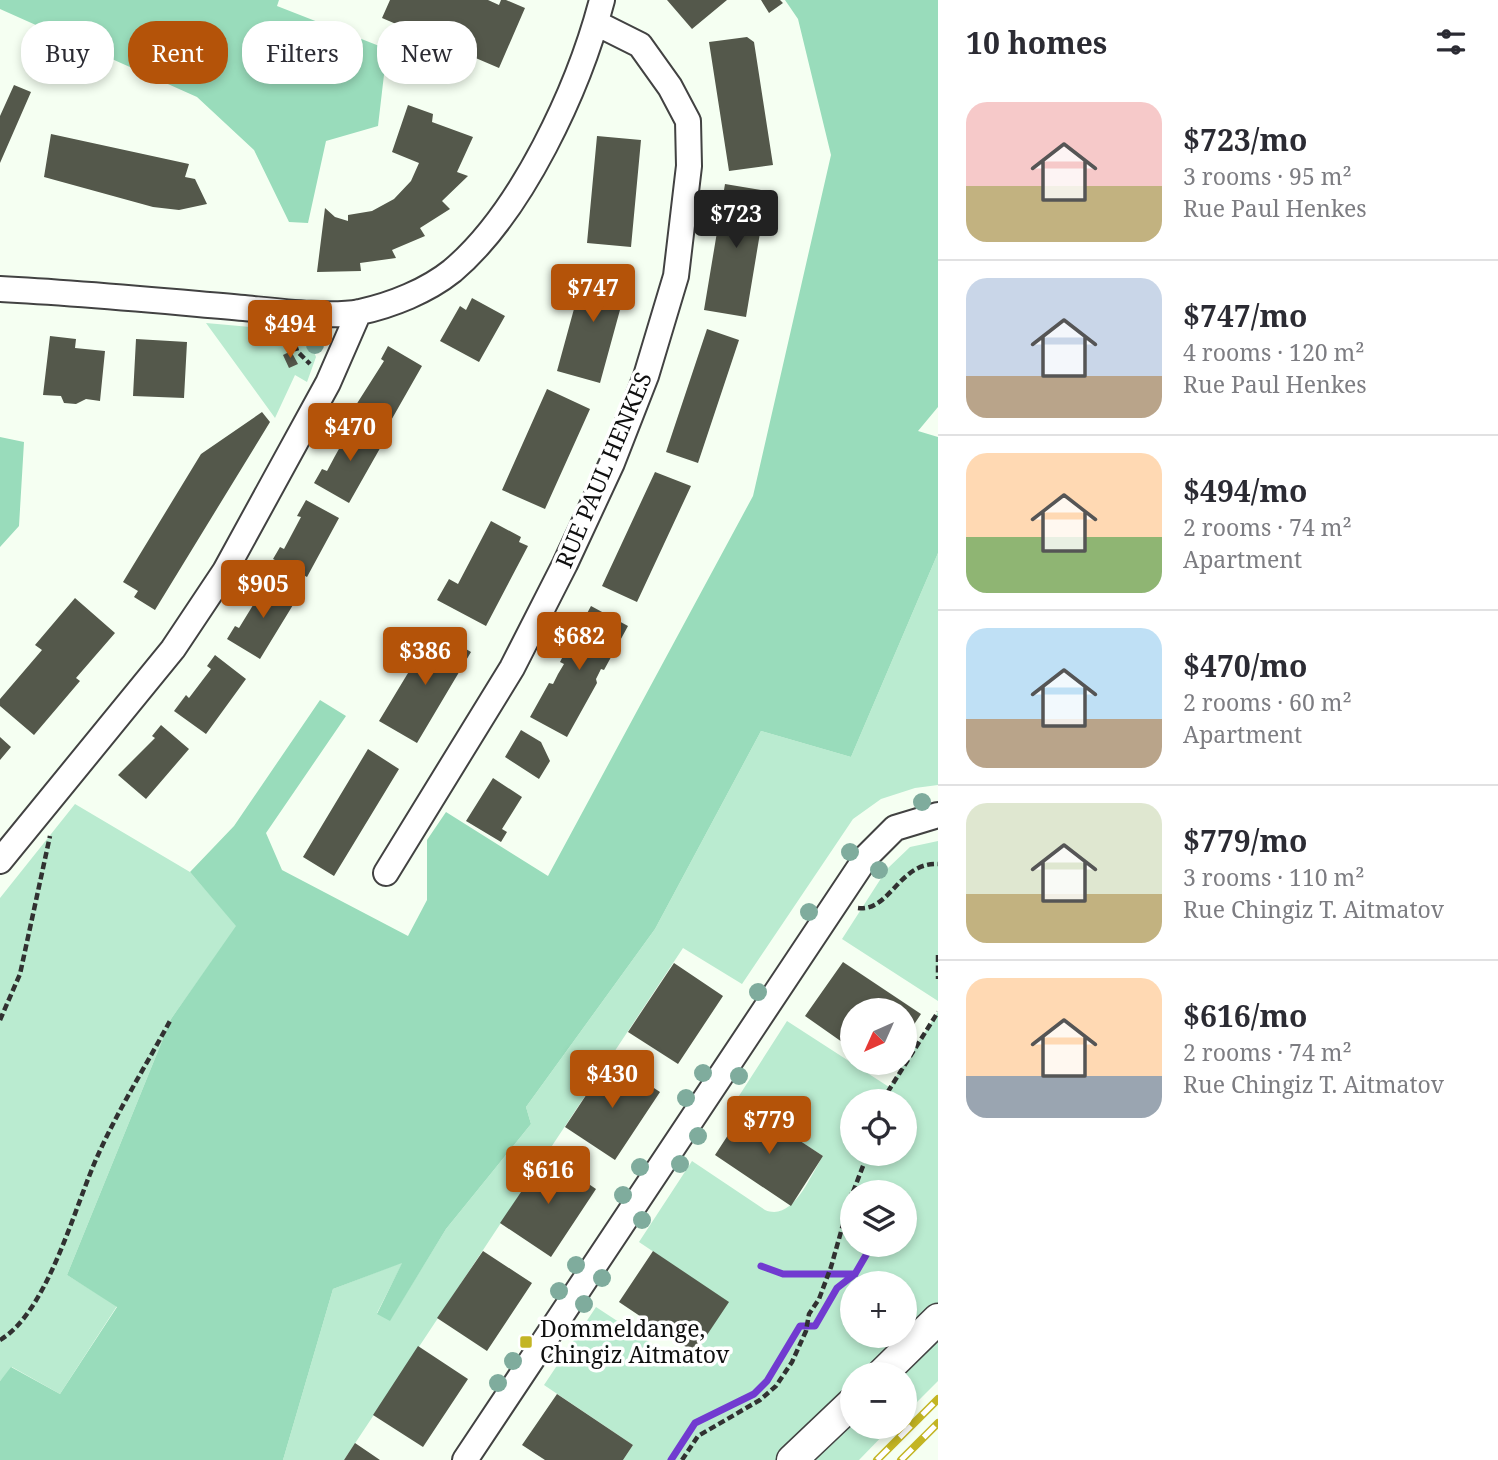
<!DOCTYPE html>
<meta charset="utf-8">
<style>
body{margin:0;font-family:"Noto Serif",serif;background:#f7f7f7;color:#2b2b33;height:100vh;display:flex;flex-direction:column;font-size:26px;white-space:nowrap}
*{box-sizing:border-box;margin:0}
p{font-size:23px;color:#7c7c81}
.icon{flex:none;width:38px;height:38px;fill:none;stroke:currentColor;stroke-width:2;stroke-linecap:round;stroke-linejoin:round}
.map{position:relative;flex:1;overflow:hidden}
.sheet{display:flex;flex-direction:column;background:#fff;width:560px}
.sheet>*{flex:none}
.top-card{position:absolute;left:21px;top:21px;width:665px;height:63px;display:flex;gap:14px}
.needle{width:46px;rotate:225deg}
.controls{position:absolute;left:840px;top:998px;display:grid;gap:14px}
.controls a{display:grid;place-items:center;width:77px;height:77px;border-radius:50%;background:#fff;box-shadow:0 4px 10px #0003;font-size:35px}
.price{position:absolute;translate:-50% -60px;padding:0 16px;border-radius:7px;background:#b45309;color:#fff;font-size:23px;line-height:46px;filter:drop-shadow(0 2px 4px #0008)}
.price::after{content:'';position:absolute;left:50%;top:42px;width:21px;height:16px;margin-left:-10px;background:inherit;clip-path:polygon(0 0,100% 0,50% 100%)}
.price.active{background:#222;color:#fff}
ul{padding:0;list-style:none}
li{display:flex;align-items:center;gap:21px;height:175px;padding:0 28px}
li+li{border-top:2px solid #e1e1e2}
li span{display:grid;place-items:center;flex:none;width:196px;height:140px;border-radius:21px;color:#555}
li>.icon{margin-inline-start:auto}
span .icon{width:84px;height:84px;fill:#fffc;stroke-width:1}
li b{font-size:30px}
h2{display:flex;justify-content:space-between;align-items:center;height:84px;padding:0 28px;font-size:30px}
.tag{padding:0 24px;border-radius:28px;background:#fff;box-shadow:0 4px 10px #0003;font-size:24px;line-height:63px}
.tag.active{background:#b45309;color:#fff}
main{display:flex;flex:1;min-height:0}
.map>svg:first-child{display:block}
.green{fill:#baebd0;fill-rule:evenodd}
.forest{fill:#99dcbb}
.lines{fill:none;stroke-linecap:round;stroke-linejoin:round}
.stream{stroke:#713bd0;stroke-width:7}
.building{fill:#54584b}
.minor-casing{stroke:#424242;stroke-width:28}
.tertiary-casing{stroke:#424242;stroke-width:33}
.path{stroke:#313131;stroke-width:4.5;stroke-dasharray:7 3.5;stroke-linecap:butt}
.minor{stroke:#fff;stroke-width:24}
.tertiary{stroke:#fff;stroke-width:30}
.rail-casing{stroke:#c3b524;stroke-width:8}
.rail{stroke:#fff;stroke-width:5;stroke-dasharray:16;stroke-linecap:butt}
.tree{fill:#7fac9d}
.poi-dot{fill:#c3b524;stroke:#fff;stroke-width:2.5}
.labels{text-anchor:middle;stroke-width:7;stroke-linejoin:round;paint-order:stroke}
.street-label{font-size:23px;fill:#0f0f0f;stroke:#fff}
.poi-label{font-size:23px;fill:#0f0f0f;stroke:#fff;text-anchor:start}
</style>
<main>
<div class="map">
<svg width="938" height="1460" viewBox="0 0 938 1460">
<rect width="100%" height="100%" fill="#f5fff2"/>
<!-- green -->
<path class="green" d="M 206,323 L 306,332 L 316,357 L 307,382 L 295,375 L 275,418 Z
M 938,553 L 938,785 L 915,788 L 881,799 L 853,819 L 742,984 L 683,948 L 344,1460 L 283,1460 L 333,1289 L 403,1262 L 377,1313 L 390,1320 L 446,1229 L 531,1124 L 526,1107 L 655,929 L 761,731 L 851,757 Z
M 75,804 L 190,872 L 237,926 L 171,1019 L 67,1275 L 117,1306 L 60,1394 L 12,1367 L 0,1381 L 0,898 Z
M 938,841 L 938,1001 L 842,939 L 887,869 L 910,847 Z
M 938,1012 L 938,1381 L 905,1414 L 905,1374 L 852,1374 L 852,1426 L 892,1426 L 859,1460 L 623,1460 L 633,1445 L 544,1385 L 596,1307 L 672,1357 L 681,1359 L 695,1353 L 728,1302 L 639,1242 L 692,1161 L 765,1210 C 793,1222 810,1176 823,1156 L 737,1099 L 787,1021 L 889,1087 ZM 852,1101 L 905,1101 L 905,1153 L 852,1153 ZM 852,1192 L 905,1192 L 905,1244 L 852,1244 ZM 852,1283 L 905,1283 L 905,1335 L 852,1335 Z"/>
<!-- forest -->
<path class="forest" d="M 0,0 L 279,0 L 277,6 L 387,49 L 378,126 L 326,141 L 308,223 L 289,222 L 254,150 L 197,97 L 0,9 Z
M 785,0 L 938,0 L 938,407 L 918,431 L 938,437 L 938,553 L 851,757 L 761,731 L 655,929 L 526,1107 L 531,1124 L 446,1229 L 390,1321 L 377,1314 L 402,1263 L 333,1289 L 283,1460 L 0,1460 L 0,1381 L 11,1367 L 60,1394 L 117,1307 L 67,1275 L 171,1019 L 236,926 L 190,872 L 234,826 L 320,700 L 346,716 L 266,833 L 282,870 L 408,936 L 427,900 L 427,840 L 446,812 L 548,876 L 753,496 L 831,155 L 798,19 Z
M 0,437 L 24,442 L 19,526 L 0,547 Z"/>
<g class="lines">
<!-- stream -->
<path class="stream" d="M 761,1266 L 783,1274 L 855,1274
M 671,1460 L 695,1423 L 754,1394 L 767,1381 L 800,1326 L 815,1326 L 837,1288 L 855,1274 L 869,1250"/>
</g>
<!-- building -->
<path class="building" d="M 390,0 L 488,0 L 499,5 L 501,0 L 506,0 L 525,8 L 499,68 L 382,18 Z
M 667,0 L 727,0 L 692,29 Z
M 761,0 L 780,0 L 783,3 L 769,13 Z
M 747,37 L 754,42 L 773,165 L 729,171 L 709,42 Z
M 14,85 L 31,92 L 0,163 L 0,116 Z
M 408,105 L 433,114 L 432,122 L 473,137 L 457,172 L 468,176 L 442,201 L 450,209 L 420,228 L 425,236 L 392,250 L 396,258 L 360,263 L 361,271 L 317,272 L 325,208 L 335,217 L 348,221 L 348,215 L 372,211 L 394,199 L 411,181 L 419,163 L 392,152 Z
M 51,134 L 189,164 L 185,177 L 195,179 L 207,204 L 179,210 L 153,207 L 44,177 Z
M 597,136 L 641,140 L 631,247 L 587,243 Z
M 725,184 L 767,191 L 746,317 L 704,310 Z
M 586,265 L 629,277 L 600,383 L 557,371 Z
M 472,298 L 505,316 L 479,362 L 440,341 L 460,306 L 466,310 Z
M 707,329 L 739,340 L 698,463 L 666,452 Z
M 50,336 L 76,339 L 75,348 L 105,351 L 100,401 L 86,399 L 76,404 L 64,403 L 61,396 L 43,395 Z
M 136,339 L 187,342 L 184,398 L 133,396 Z
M 388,346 L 422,366 L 389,424 L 356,405 L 384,361 L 381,359 Z
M 291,351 L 298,364 L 289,368 L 283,355 Z
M 547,389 L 590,409 L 545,509 L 502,490 Z
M 262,412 L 270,422 L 155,610 L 134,597 L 138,591 L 123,582 L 201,454 Z
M 348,423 L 383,443 L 349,503 L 314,483 L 322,469 L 327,471 L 335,456 L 344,440 L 339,437 Z
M 655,472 L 691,486 L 637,602 L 602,586 Z
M 306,500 L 339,518 L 307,577 L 273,559 L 280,547 L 284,549 L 301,517 L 297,516 Z
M 491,521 L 521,537 L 519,542 L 528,546 L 486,626 L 437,600 L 449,579 L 458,584 Z
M 263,580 L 296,600 L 260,659 L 227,639 L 235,626 L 239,628 L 258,597 L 254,595 Z
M 75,598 L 115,633 L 76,678 L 80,681 L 34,735 L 0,706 L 0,699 L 42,650 L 35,645 Z
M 591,606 L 628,626 L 604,670 L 601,669 L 596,679 L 597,683 L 567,737 L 530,717 L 549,683 L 553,684 L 558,674 L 564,664 L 560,662 L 566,650 L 570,652 L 576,642 L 572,641 Z
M 434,630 L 471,652 L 417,743 L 379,721 Z
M 215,655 L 246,679 L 206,734 L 174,711 L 186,695 L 189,698 L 211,669 L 207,666 Z
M 161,725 L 189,749 L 146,799 L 118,775 L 155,738 L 152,736 Z
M 521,730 L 541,742 L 550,761 L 539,779 L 505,757 Z
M 0,737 L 11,747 L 0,760 Z
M 368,749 L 399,769 L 334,876 L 303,857 Z
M 493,778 L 522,797 L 502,829 L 507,832 L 501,842 L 466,821 Z
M 843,962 L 921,1014 L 905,1038 L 905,1010 L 852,1010 L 852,1049 L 805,1016 Z
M 674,963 L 723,996 L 678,1064 L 628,1032 Z
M 610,1059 L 660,1092 L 615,1160 L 565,1127 Z
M 747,1106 L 823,1156 L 791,1206 L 715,1155 Z
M 546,1155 L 596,1189 L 551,1257 L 500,1223 Z
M 483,1251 L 532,1283 L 487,1351 L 437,1318 Z
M 653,1251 L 729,1302 L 695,1353 L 619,1302 Z
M 418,1346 L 468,1379 L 423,1447 L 373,1415 Z
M 557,1394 L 633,1445 L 623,1460 L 545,1460 L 522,1445 Z
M 355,1443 L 380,1460 L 344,1460 Z"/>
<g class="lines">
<defs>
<path id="minor" d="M 0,289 C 81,293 163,301 244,308 C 275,311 330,318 360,312 C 392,305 427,291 452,271 C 522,212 579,88 602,0
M 0,861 L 173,649 L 225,571 L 328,383 L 359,312
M 386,873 L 512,668 L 565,564 L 612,463 L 646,376 L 676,276 L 689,166 L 688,121 L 670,87 L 640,45 L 596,23
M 465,1460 L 867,856 L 895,828 L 938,815"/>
<path id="tertiary" d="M 882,1374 L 938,1319
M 792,1460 L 852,1403"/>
</defs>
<!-- minor casing -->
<use href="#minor" class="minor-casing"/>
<!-- tertiary casing -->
<use href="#tertiary" class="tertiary-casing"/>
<!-- path -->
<path class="path" d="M 292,334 L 297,351 L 310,364
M 858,908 C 890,912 899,862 938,864
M 938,955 L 938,979
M 0,1020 L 20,974 L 50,836
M 882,1101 L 938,1012
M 853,1192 L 868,1153
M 0,1340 C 48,1312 75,1205 98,1155 C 119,1108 147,1064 171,1019
M 682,1460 L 698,1436 L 760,1400 L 776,1386 L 792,1362 L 806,1331 L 809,1314 L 819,1299 L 831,1267 L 852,1193"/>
<!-- minor -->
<use href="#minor" class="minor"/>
<!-- tertiary -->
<use href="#tertiary" class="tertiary"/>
<defs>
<path id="rail" d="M 877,1460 L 938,1399
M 901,1460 L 938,1423"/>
</defs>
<!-- rail casing -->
<use href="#rail" class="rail-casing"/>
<!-- rail -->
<use href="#rail" class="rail"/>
</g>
<!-- trees -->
<g class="tree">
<circle cx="315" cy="345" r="9"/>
<circle cx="922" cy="802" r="9"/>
<circle cx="850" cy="852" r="9"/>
<circle cx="879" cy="870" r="9"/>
<circle cx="809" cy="912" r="9"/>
<circle cx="758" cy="992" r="9"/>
<circle cx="703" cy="1073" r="9"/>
<circle cx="739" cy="1076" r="9"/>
<circle cx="686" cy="1098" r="9"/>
<circle cx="698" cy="1136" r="9"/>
<circle cx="680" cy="1164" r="9"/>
<circle cx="640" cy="1167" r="9"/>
<circle cx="623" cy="1195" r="9"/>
<circle cx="642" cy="1220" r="9"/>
<circle cx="576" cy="1265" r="9"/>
<circle cx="602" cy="1278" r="9"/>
<circle cx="559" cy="1291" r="9"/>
<circle cx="584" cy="1304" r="9"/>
<circle cx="513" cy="1361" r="9"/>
<circle cx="498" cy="1383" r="9"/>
</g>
<!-- markers -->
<rect class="poi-dot" x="519" y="1335" width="14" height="14" rx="3.5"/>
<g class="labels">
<!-- street labels -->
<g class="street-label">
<text transform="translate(604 470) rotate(-67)" y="8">RUE PAUL HENKES</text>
</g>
<!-- poi labels -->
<g class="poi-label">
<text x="540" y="1337">Dommeldange,<tspan x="540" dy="26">Chingiz Aitmatov</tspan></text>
</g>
</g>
</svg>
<div class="controls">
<a><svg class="needle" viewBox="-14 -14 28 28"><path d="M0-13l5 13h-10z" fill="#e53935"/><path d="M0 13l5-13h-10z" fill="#7c7c81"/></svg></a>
<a><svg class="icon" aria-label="locate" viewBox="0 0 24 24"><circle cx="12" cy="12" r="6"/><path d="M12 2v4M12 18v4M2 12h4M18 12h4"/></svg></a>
<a><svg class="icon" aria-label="layers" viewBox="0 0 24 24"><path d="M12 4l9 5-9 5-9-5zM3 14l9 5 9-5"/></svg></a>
<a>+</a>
<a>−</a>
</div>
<b class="price active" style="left:736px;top:250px">$723</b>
<b class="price" style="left:593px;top:324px">$747</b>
<b class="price" style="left:290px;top:360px">$494</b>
<b class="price" style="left:350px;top:463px">$470</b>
<b class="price" style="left:263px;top:620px">$905</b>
<b class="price" style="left:579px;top:672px">$682</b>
<b class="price" style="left:425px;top:687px">$386</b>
<b class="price" style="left:612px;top:1110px">$430</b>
<b class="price" style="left:769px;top:1156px">$779</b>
<b class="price" style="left:548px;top:1206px">$616</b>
<div class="top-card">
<a class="tag">Buy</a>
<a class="tag active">Rent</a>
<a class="tag">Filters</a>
<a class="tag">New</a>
</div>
</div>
<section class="sheet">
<h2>10 homes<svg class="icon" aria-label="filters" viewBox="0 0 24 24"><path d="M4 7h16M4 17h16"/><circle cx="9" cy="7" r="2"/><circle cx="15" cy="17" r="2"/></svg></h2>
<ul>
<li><span style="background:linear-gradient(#f6c9c9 60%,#c2b280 0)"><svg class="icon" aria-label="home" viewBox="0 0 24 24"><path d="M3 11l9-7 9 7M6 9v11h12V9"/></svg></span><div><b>$723/mo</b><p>3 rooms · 95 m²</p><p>Rue Paul Henkes</p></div></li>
<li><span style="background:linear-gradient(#c9d6e8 70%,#b9a48a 0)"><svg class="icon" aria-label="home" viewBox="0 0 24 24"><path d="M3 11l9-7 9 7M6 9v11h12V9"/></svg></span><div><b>$747/mo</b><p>4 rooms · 120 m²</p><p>Rue Paul Henkes</p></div></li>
<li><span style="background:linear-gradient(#ffd9b3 60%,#8fb573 0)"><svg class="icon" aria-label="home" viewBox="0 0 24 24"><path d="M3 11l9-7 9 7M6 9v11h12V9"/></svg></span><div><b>$494/mo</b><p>2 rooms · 74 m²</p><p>Apartment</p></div></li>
<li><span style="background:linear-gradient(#bfe0f5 65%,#b9a48a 0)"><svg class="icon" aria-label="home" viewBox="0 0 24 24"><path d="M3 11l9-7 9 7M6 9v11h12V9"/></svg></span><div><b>$470/mo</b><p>2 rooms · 60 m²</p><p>Apartment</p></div></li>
<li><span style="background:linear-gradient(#dfe7d0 65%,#c2b280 0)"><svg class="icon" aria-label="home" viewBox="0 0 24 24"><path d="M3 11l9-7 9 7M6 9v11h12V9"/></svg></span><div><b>$779/mo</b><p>3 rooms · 110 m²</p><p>Rue Chingiz T. Aitmatov</p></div></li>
<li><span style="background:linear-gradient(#ffd9b3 70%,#9aa5b1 0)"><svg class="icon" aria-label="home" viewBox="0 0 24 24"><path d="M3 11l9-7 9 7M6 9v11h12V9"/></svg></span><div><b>$616/mo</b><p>2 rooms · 74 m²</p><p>Rue Chingiz T. Aitmatov</p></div></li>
</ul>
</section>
</main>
